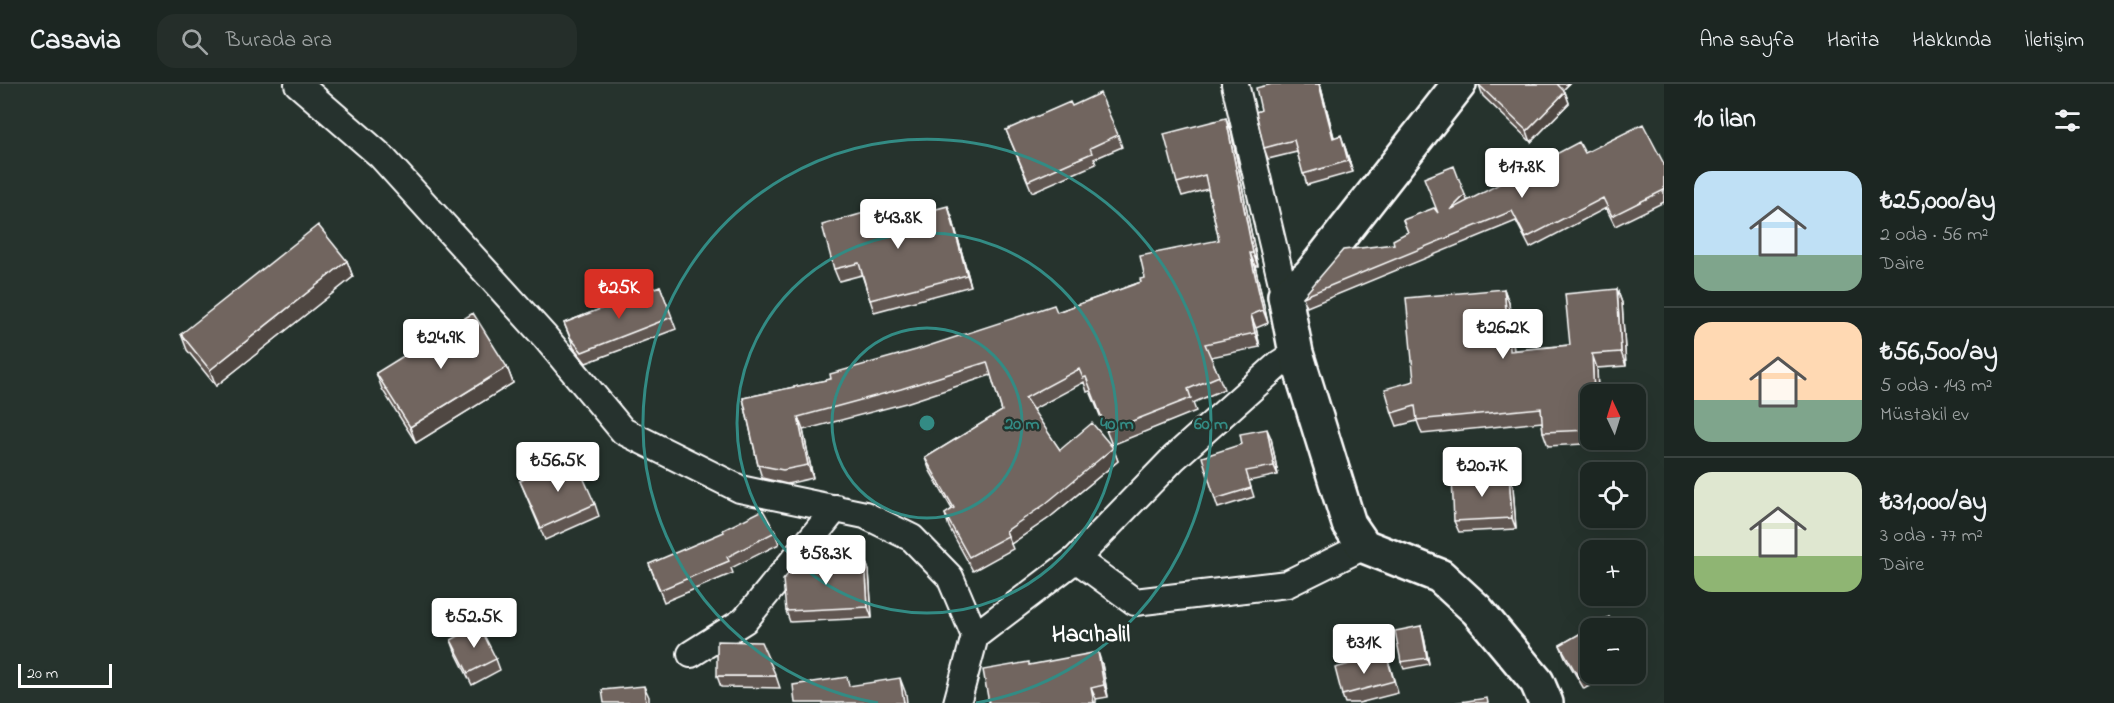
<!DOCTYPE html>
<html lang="tr">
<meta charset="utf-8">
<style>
body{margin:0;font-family:"Indie Flower",sans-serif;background:#252e2a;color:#f1f3f6;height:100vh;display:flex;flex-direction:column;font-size:22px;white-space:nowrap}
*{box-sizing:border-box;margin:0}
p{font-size:20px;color:#a0a5a5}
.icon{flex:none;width:33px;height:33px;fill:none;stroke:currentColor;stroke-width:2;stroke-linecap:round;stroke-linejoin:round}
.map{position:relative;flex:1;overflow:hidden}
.sheet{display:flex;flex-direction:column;background:#1c2622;width:450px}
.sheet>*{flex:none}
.needle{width:39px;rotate:356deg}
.controls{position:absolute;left:1580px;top:300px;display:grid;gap:12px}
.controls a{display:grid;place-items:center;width:66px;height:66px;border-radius:12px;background:#1c2622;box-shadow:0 6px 24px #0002,0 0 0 2px #3a4340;font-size:30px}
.scale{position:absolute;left:18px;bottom:15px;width:94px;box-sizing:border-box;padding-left:6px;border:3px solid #fff;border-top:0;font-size:16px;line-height:21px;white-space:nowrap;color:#fff;-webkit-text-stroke:4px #26332d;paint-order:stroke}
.price{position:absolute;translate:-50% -51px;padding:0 14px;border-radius:6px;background:#fff;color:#222;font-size:20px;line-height:39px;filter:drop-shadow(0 2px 3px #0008)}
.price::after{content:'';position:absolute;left:50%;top:36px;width:18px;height:14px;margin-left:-9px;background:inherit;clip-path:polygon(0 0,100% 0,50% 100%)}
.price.on{background:#d93025;color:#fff}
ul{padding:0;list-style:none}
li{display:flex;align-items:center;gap:18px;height:150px;padding:0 30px}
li+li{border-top:2px solid #3a4340}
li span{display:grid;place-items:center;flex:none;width:168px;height:120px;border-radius:18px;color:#555}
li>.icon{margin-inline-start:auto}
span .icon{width:72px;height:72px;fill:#fffc;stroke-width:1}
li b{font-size:26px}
h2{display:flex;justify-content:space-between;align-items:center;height:72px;padding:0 30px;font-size:26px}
header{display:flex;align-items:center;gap:36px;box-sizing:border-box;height:84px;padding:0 30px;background:#1c2622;border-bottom:2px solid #3a4340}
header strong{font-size:28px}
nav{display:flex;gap:33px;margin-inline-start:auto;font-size:21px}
.search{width:420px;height:54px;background:#252e2a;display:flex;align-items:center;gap:15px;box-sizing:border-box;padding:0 21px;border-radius:18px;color:#a0a5a5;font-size:22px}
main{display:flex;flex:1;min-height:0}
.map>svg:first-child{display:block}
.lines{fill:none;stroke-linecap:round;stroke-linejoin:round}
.street-casing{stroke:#fff;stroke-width:30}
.secondary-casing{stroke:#fff;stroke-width:38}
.street{stroke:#26332d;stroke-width:26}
.secondary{stroke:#26332d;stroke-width:33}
.wall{fill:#615751;stroke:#fff;stroke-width:1.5}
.shaded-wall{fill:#4f4742;stroke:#fff;stroke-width:1.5}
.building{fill:#71655e;stroke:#fff;stroke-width:1.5}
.ring{fill:none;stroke:#338b84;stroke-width:3}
.labels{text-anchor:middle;stroke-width:4.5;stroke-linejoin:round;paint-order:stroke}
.quarter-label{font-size:24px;font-weight:bold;fill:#fff;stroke:#26332d}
.centre{fill:#338b84;stroke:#26332d;stroke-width:3}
.ring-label{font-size:18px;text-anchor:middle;font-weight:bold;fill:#338b84;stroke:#26332d;stroke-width:4.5;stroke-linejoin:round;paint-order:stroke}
</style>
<header>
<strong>Casavia</strong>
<div class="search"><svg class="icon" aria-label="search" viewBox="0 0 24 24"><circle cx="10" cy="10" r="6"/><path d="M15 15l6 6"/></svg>Burada ara</div>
<nav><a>Ana sayfa</a><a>Harita</a><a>Hakkında</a><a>İletişim</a></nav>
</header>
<main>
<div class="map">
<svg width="1664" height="619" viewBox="0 0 1664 619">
<rect width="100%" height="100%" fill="#26332d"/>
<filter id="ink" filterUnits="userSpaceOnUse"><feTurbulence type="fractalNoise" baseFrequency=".0167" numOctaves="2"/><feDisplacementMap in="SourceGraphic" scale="12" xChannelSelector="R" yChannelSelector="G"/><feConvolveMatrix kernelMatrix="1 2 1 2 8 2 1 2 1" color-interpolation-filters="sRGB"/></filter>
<g filter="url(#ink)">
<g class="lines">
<defs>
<path id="street" d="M 298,0 L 381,72 L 545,253 L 623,347 L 740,405 L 865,431 L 912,454 L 950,493 L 975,552 L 1076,475 L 1174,374 L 1279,280 L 1296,269
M 1235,0 L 1285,212
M 1076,475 L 1135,518 L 1287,500 L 1364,462
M 691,570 L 745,536 L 836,424
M 957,619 L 975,552"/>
<path id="secondary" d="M 1459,0 L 1310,191 L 1285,212 L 1296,269 L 1349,440 L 1364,462 L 1440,492 L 1477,526 L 1537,598 L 1546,619"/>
</defs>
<!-- street casing -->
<use href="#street" class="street-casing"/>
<!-- secondary casing -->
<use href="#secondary" class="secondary-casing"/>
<!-- street -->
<use href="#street" class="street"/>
<!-- secondary -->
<use href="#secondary" class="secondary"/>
</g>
<!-- wall -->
<path class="wall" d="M 1272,0 L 1320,0 L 1334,53 L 1345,63 L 1353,88 L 1307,101 L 1297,68 L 1268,75 L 1264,64 L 1261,26 Z
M 1480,0 L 1569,0 L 1563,6 L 1565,8 L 1569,19 L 1531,58 L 1483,12 L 1479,1 Z
M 1072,22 L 1118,51 L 1122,63 L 1094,75 L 1096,80 L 1032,108 L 1006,46 Z
M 1231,47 L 1258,182 L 1255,182 L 1268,239 L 1256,244 L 1260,263 L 1211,273 L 1224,305 L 1193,319 L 1196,327 L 1112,361 L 1090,307 L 1087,308 L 1084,298 L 1032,326 L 1060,366 L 1113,364 L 1118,377 L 1049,434 L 1011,460 L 1013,465 L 973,487 L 949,443 L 945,430 L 952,425 L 930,387 L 925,374 L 1002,327 L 991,291 L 906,319 L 803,346 L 813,394 L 787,400 L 762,394 L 758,381 L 743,314 L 831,295 L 1057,228 L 1141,198 L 1145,194 L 1219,156 L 1208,105 L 1182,112 L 1177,99 Z
M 1585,69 L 1664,80 L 1664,118 L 1615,142 L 1606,124 L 1530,164 L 1516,137 L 1307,223 L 1303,213 L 1394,160 L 1408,148 L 1403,136 L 1437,129 Z
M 952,133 L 971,202 L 874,228 L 862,191 L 839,197 L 834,185 L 875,141 Z
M 347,177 L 353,193 L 216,302 L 187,266 L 181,250 Z
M 660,202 L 676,245 L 586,279 L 574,264 L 564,239 Z
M 1504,205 L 1509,219 L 1514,266 L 1570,261 L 1617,205 L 1622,219 L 1626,282 L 1597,284 L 1598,310 L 1590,310 L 1590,356 L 1601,356 L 1601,359 L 1548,362 L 1543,348 L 1542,338 L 1422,350 L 1417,337 L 1397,342 L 1392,329 L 1414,297 Z
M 507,283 L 513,299 L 416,359 L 382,305 L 376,289 Z
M 1271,354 L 1278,391 L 1249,397 L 1254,413 L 1218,424 L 1215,415 L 1242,360 Z
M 520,397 L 595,420 L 599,432 L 545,456 Z
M 1513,403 L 1516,445 L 1459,448 L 1454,437 Z
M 775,448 L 779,460 L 731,484 L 733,489 L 664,518 L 649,480 Z
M 865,475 L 869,487 L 872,534 L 790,538 L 786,527 Z
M 1421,542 L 1423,548 L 1429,580 L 1404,585 L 1401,578 Z
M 1590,544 L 1590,590 L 1611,590 L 1584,605 L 1565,573 L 1560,561 Z
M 451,556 L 496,575 L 500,586 L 472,601 L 455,567 Z
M 1102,580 L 1108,613 L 1096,615 L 989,619 L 1030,581 Z
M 1390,582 L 1398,609 L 1359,619 L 1345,619 L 1342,611 Z
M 717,592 L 776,592 L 780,604 L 721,603 Z"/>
<!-- shaded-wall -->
<path class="shaded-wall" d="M 1319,0 L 1320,0 L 1337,65 L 1333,54 Z
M 1556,0 L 1569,0 L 1559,10 Z
M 1565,8 L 1569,19 L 1531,58 L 1527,47 Z
M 1226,34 L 1231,47 L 1258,182 L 1253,169 Z
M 1341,51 L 1345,63 L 1353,88 L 1348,77 Z
M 1465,111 L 1469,121 L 1450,126 Z
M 948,122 L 952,133 L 971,202 L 967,191 Z
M 1250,169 L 1255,182 L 1268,239 L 1263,226 Z
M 347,177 L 353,193 L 216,302 L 210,286 Z
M 1504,205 L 1509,219 L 1515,280 L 1510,267 Z
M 1617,205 L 1622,219 L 1626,282 L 1621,268 Z
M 1251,231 L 1256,244 L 1260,263 L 1255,249 Z
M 1592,270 L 1597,284 L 1598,310 L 1594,310 Z
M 507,283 L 513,299 L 416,359 L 410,343 Z
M 798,333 L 803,346 L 813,394 L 808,381 Z
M 1267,345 L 1271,354 L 1278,391 L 1274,382 Z
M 1113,364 L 1118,377 L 1049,434 L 1011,460 L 1006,447 Z
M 1509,391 L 1513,403 L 1516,445 L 1512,434 Z
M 865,475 L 869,487 L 872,534 L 868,523 Z
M 1421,542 L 1423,548 L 1429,580 L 1427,574 Z
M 1098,568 L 1102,580 L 1108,613 L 1104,601 Z
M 900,594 L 906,610 L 907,619 L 904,619 Z
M 644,602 L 649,613 L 649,619 L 646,619 Z
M 1091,604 L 1096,615 L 1096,619 L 1094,619 Z"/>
<!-- building -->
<path class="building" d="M 1272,0 L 1319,0 L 1333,54 L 1341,51 L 1348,77 L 1303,90 L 1294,56 L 1264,64 L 1256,28 L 1261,26 L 1256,4 Z
M 1480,0 L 1557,0 L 1565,8 L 1527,47 L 1479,1 Z
M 1100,9 L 1118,51 L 1090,64 L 1092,69 L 1028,97 L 1006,46 L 1070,18 L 1072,22 Z
M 1226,34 L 1253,169 L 1250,169 L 1263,226 L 1251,231 L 1255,249 L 1205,260 L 1219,292 L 1188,305 L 1191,314 L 1107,347 L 1086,293 L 1083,294 L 1079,285 L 1025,314 L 1060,366 L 1092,339 L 1113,364 L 1044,421 L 1006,447 L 1008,452 L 969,473 L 945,430 L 954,424 L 925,374 L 1002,327 L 987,278 L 901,305 L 798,333 L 808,381 L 783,386 L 758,381 L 743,314 L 831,295 L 830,290 L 916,266 L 1054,221 L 1057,228 L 1141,198 L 1140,195 L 1145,194 L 1140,172 L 1219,156 L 1205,91 L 1177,99 L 1164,50 Z
M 1643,40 L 1664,80 L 1664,106 L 1612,132 L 1603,114 L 1526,154 L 1512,127 L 1303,213 L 1343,166 L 1394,160 L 1393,156 L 1408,148 L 1403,136 L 1434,124 L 1438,129 L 1424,94 L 1454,82 L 1465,111 L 1450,126 L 1579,58 L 1585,69 Z
M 948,122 L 967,191 L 870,216 L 859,179 L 834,185 L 822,141 L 871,127 L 875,141 Z
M 318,141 L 347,177 L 210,286 L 181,250 Z
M 660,202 L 672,233 L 582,268 L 570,253 L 564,239 Z
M 1504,205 L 1510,267 L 1570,261 L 1565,210 L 1617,205 L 1621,268 L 1592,270 L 1594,310 L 1590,310 L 1590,346 L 1543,348 L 1541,324 L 1417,336 L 1415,322 L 1392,329 L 1385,305 L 1414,297 L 1406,214 Z
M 473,229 L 507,283 L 410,343 L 376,289 Z
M 1267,345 L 1274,382 L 1246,387 L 1251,404 L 1215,415 L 1202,373 L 1242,360 L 1240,350 Z
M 574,373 L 595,420 L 541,444 L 520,397 Z
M 1509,391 L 1512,434 L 1454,437 L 1452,395 Z
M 763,426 L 775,448 L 727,473 L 729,477 L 660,506 L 649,480 L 724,448 L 723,446 Z
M 865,475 L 868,523 L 786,527 L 783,496 L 797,479 Z
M 1609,533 L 1616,544 L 1590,544 L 1590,588 L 1579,594 L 1560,561 Z
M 479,541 L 496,575 L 468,589 L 451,556 Z
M 1421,542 L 1427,574 L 1401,578 L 1395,547 Z
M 717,557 L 761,558 L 776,592 L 717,592 Z
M 1098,568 L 1104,601 L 1091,604 L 1094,619 L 989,619 L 983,586 L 1029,578 L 1029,581 Z
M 1386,570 L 1394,597 L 1342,611 L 1335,584 Z
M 847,593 L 849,602 L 900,594 L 904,619 L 795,619 L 793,601 Z
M 644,602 L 646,619 L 604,619 L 602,606 Z
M 1487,614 L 1488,619 L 1453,619 Z"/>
</g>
<!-- distance rings -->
<g class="ring">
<circle cx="927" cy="339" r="95"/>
<circle cx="927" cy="339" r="190"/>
<path d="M878 619A284 284 0 1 1 976 619"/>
</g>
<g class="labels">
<!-- quarter labels -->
<g class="quarter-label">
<text x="1091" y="557">Hacıhalil</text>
</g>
</g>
<circle cx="927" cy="339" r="9" class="centre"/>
<g class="ring-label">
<text x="1022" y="345">20 m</text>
<text x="1117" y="345">40 m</text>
<text x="1211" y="345">60 m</text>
</g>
</svg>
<div class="controls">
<a><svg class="needle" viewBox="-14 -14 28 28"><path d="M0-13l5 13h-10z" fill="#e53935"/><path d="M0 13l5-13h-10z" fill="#a0a5a5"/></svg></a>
<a><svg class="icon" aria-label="locate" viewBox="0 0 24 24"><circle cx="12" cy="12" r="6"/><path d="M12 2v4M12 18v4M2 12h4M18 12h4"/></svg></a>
<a>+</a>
<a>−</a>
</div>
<div class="scale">20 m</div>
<b class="price" style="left:1522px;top:115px">₺17.8K</b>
<b class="price" style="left:898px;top:166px">₺43.8K</b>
<b class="price on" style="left:619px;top:236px">₺25K</b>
<b class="price" style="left:1503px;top:276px">₺26.2K</b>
<b class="price" style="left:441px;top:286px">₺24.9K</b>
<b class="price" style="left:558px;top:409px">₺56.5K</b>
<b class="price" style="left:1482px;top:414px">₺20.7K</b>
<b class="price" style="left:826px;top:502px">₺58.3K</b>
<b class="price" style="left:474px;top:565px">₺52.5K</b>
<b class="price" style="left:1364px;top:591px">₺31K</b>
</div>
<section class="sheet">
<h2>10 ilan<svg class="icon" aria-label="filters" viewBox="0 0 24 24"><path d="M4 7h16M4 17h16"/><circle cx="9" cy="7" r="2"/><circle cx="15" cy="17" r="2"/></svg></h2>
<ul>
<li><span style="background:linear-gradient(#bfe0f5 70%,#7fa58c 0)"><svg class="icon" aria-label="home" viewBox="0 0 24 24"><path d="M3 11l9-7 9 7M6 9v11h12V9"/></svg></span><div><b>₺25,000/ay</b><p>2 oda · 56 m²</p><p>Daire</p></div></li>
<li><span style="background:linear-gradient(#ffd9b3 65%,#7fa58c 0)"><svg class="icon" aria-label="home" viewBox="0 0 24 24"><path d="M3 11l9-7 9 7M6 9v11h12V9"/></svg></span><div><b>₺56,500/ay</b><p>5 oda · 143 m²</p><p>Müstakil ev</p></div></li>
<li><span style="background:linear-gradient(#dfe7d0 70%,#8fb573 0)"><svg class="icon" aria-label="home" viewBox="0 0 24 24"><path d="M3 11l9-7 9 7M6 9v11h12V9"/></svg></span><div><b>₺31,000/ay</b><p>3 oda · 77 m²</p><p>Daire</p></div></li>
</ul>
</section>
</main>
